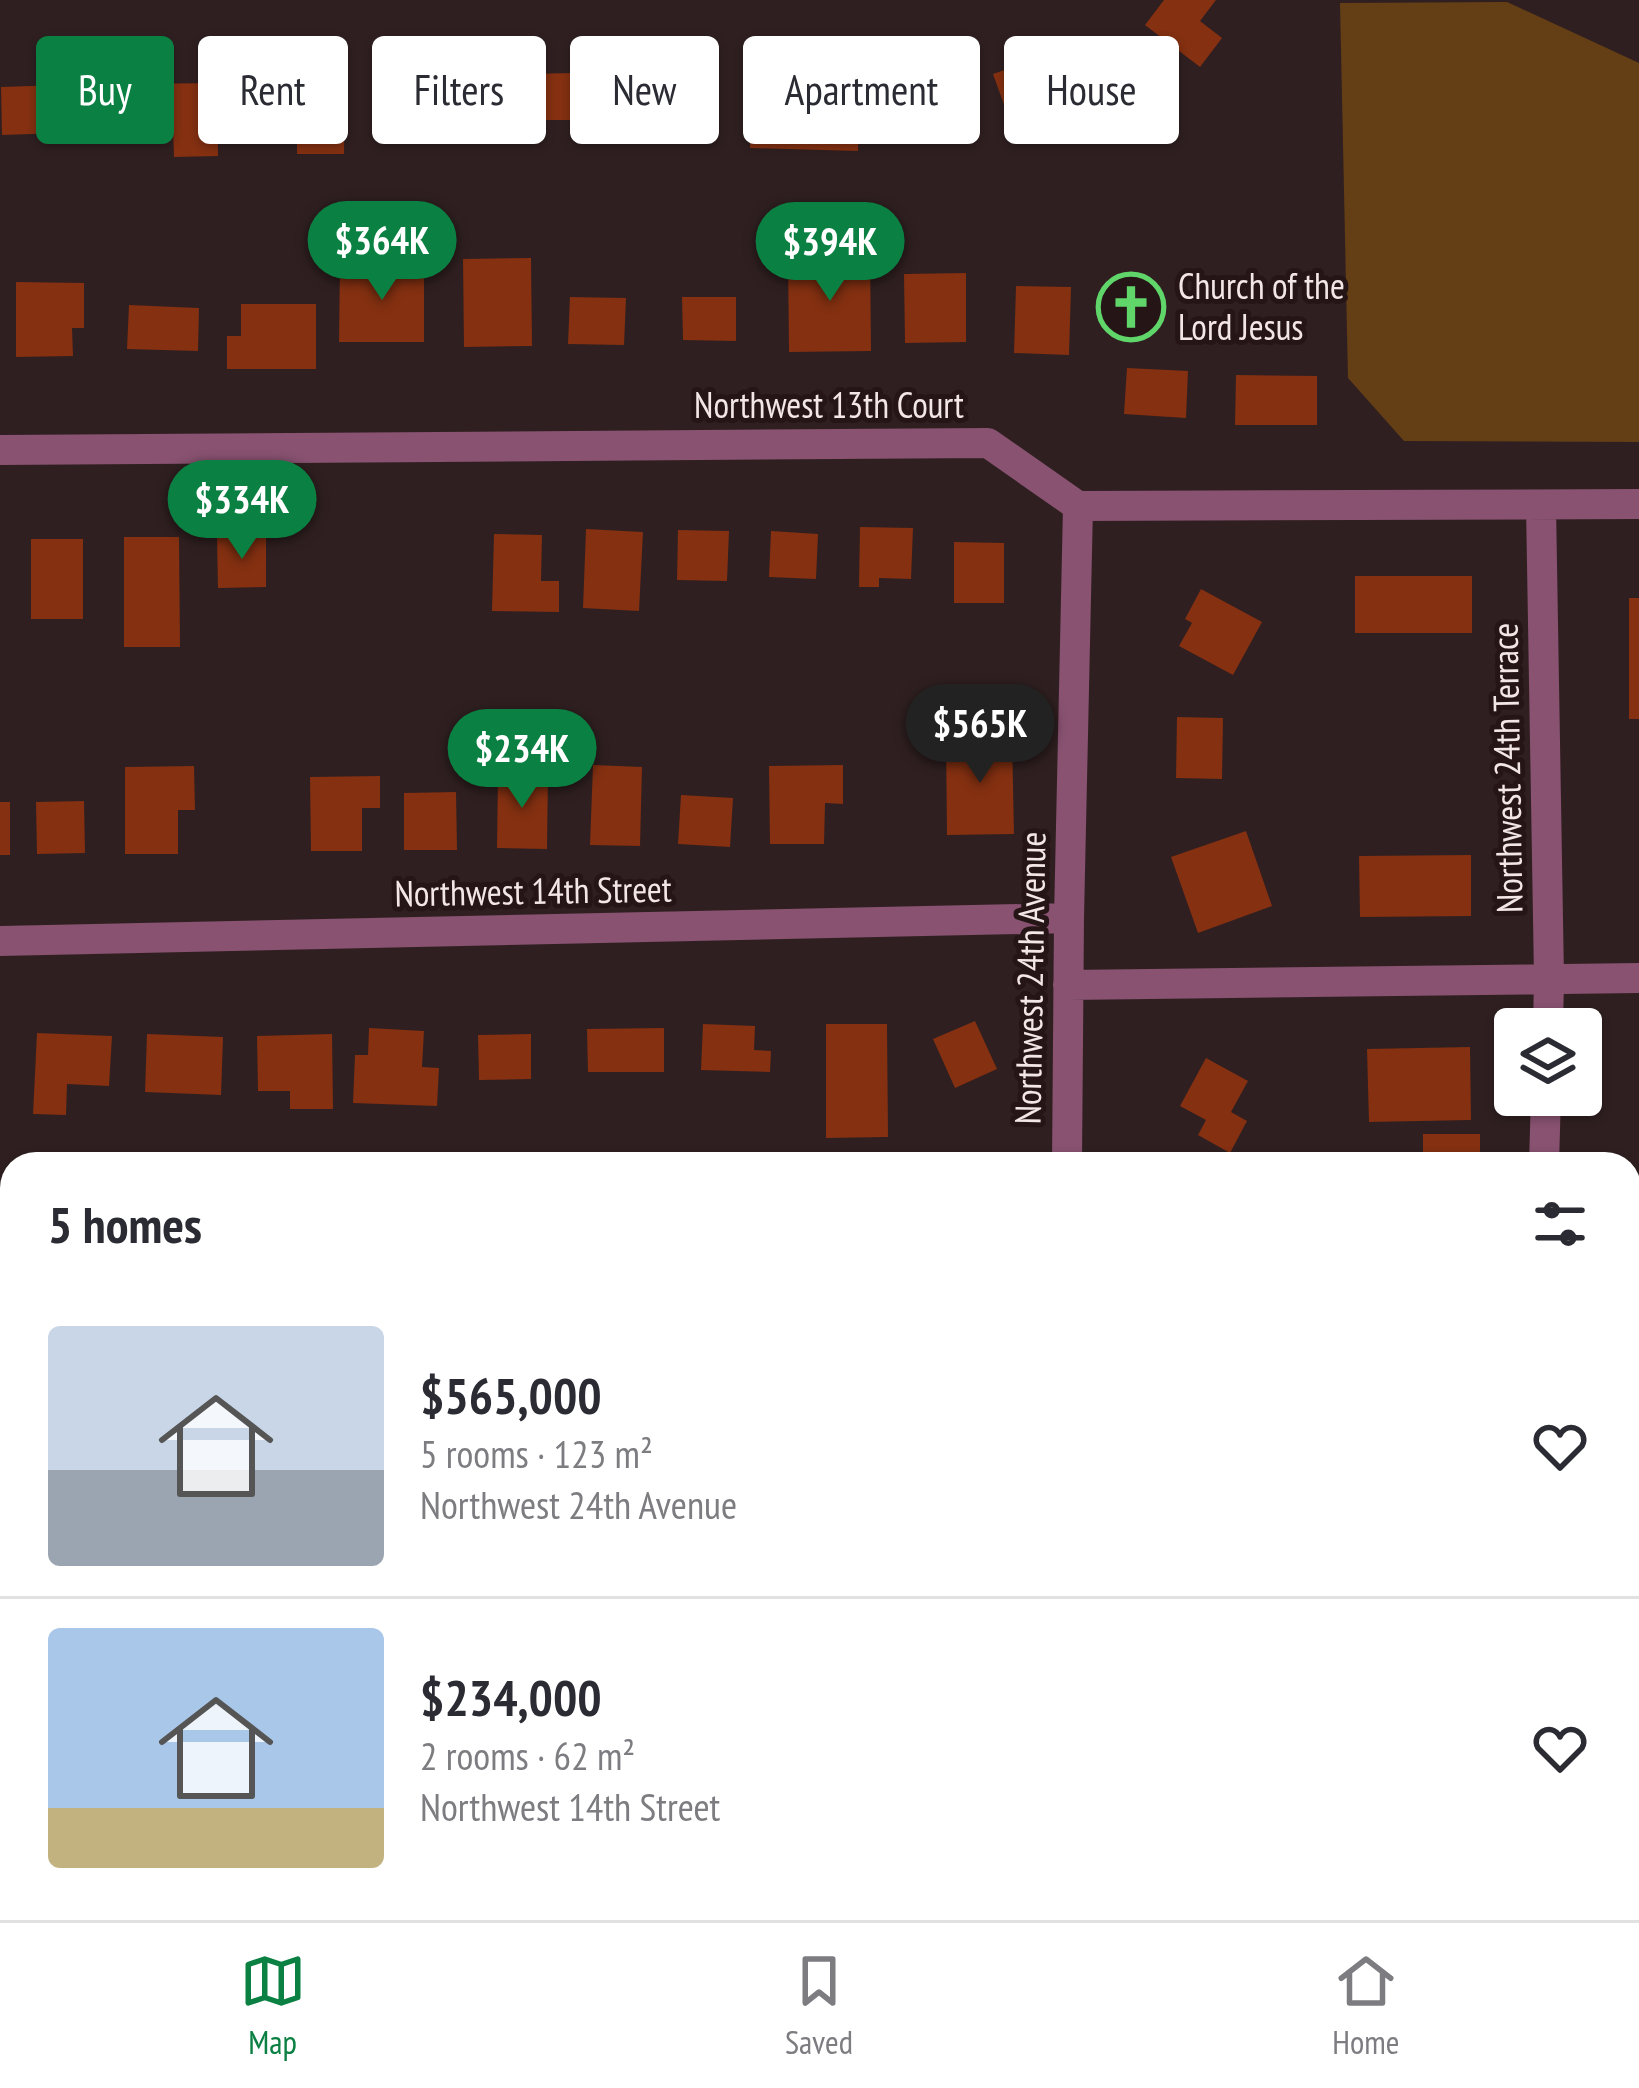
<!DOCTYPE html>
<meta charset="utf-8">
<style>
body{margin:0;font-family:"PT Sans Narrow",sans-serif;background:#f2f2f3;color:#2b2b33;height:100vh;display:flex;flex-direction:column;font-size:45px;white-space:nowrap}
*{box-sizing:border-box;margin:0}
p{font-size:39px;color:#7c7c81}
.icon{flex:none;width:66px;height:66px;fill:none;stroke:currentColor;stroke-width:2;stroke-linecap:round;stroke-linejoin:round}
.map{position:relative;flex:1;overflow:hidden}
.side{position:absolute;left:0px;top:1152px;width:1641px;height:768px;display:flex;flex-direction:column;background:#fff;border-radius:36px 36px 0 0;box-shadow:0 3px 9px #0004}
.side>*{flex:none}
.top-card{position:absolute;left:36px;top:36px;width:1569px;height:108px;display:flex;gap:24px}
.fabs{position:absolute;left:1494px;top:1008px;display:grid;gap:24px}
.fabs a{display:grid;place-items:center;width:108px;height:108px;border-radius:12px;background:#fff;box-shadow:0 3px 9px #0004;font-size:60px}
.price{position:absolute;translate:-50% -102px;padding:0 27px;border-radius:42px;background:#0b8043;color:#fff;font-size:39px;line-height:78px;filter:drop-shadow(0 3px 6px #0008)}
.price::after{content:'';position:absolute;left:50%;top:72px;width:36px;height:27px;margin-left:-18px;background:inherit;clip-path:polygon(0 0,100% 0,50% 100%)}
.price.active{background:#222;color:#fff}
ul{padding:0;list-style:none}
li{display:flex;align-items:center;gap:36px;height:300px;padding:0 48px}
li+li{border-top:3px solid #e1e1e2}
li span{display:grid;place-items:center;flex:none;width:336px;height:240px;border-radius:12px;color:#555}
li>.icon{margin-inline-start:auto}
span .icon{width:144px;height:144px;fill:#fffc;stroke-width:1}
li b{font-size:51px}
h2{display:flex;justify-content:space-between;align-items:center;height:144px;padding:0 48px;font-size:51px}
.chip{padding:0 42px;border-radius:12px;background:#fff;box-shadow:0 3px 9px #0004;font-size:42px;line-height:108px}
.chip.active{background:#0b8043;color:#fff}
.dock{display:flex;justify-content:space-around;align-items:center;height:168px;border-top:3px solid #e1e1e2;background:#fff;font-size:33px;color:#7c7c81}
.dock a{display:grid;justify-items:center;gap:6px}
.dock .active{color:#0b8043}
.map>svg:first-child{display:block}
.green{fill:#643f15}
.building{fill:#843011}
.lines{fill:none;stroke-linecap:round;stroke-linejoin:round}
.minor{stroke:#885270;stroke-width:30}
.labels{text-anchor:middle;stroke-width:10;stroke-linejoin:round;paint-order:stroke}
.poi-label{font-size:36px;fill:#f3e6e7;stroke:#251517;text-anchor:start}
.street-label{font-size:36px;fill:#f3e6e7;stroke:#251517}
</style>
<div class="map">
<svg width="1639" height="1920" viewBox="0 0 1639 1920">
<rect width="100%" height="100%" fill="#2f1f20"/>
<!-- green -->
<path class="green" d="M 1507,2 L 1639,63 L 1639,442 L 1404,441 L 1348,378 L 1340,3 Z"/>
<!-- building -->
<path class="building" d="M 1164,0 L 1216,0 L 1200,21 L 1222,38 L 1200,67 L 1145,25 Z
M 1093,39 L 1111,89 L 1011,124 L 993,74 Z
M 905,55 L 967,57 L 964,122 L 902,120 Z
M 779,60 L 861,63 L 858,151 L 750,148 L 752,82 L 779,83 Z
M 576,73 L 576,120 L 520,120 L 519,74 Z
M 649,74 L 708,74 L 707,123 L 649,123 Z
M 261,76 L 345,77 L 344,154 L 297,154 L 297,125 L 261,125 Z
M 444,77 L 445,123 L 386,124 L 385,79 Z
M 217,83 L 218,156 L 174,157 L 173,128 L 132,128 L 132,84 Z
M 60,85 L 61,133 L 2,135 L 1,87 Z
M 870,255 L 871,351 L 789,352 L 788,256 Z
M 531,258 L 532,346 L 464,347 L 463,259 Z
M 340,263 L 424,263 L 424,342 L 339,342 Z
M 966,273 L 966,342 L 905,343 L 904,274 Z
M 16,282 L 84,283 L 84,328 L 72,328 L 73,356 L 16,357 Z
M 1016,286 L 1071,287 L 1069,355 L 1014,353 Z
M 570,297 L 626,298 L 624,345 L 568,344 Z
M 682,297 L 736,297 L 736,341 L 683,340 Z
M 241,304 L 316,304 L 316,369 L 227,369 L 227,336 L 241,336 Z
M 129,305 L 199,308 L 198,351 L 127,349 Z
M 1127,368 L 1188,371 L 1186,418 L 1124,414 Z
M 1236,375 L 1317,376 L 1317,425 L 1235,425 Z
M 860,527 L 913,528 L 911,579 L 879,578 L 879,587 L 859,587 Z
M 586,529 L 643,532 L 639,611 L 583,608 Z
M 678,530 L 729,531 L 727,581 L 677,580 Z
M 771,531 L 818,534 L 816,579 L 769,577 Z
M 494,534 L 542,535 L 541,581 L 559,581 L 559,612 L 492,611 Z
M 124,537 L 179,537 L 180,647 L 124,647 Z
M 266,537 L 266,587 L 218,588 L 217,538 Z
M 31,539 L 83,539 L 83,619 L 31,619 Z
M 954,542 L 1004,543 L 1004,603 L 954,603 Z
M 1355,576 L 1472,576 L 1472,633 L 1355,633 Z
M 1201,589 L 1262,622 L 1233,675 L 1179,646 L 1192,623 L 1185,619 Z
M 1629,598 L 1639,598 L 1639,719 L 1629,719 Z
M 1177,717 L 1223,718 L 1222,779 L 1176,778 Z
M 1012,737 L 1014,834 L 947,835 L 946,738 Z
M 593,765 L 642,767 L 640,846 L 590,845 Z
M 843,765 L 843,804 L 825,803 L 824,844 L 770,844 L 769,766 Z
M 194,766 L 195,810 L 178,810 L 178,854 L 125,854 L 125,767 Z
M 498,773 L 548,774 L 547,849 L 497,848 Z
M 380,776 L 380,808 L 362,808 L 362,851 L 311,851 L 310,777 Z
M 456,792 L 457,850 L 404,850 L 404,793 Z
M 681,795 L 733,798 L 730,847 L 678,844 Z
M 84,801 L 85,853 L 37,854 L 36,802 Z
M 0,802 L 10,802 L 10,855 L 0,855 Z
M 1246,831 L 1272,906 L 1198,933 L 1171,857 Z
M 1471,855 L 1471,916 L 1360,917 L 1359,856 Z
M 975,1021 L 997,1069 L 955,1088 L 933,1039 Z
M 703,1024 L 755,1026 L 754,1050 L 771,1051 L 770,1072 L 701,1070 Z
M 826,1024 L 887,1024 L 888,1137 L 826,1138 Z
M 369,1028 L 424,1031 L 422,1067 L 439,1068 L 437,1106 L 353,1103 L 355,1055 L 368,1055 Z
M 664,1028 L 664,1072 L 588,1072 L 587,1029 Z
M 37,1033 L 112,1036 L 109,1086 L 67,1084 L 66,1115 L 33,1114 Z
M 147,1034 L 223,1037 L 221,1095 L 145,1092 Z
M 332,1034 L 333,1109 L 290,1109 L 290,1091 L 258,1091 L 257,1036 Z
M 531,1034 L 531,1079 L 479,1080 L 478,1035 Z
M 1470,1047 L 1471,1120 L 1369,1122 L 1367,1049 Z
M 1206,1058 L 1248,1081 L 1231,1112 L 1247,1121 L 1230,1153 L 1198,1135 L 1206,1120 L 1180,1106 Z
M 1423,1134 L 1480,1134 L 1480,1164 L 1423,1164 Z
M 1629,1245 L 1639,1245 L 1639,1336 L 1629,1336 Z
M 1629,1543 L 1639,1543 L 1639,1648 L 1629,1648 Z
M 1629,1711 L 1639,1711 L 1639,1827 L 1629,1827 Z
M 0,1779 L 12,1779 L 12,1827 L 0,1827 Z
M 1177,1908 L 1237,1908 L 1236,1920 L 1177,1920 Z
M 1417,1908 L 1467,1908 L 1467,1920 L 1417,1920 Z"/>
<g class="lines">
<!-- minor -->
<path class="minor" d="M 0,450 L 988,443 L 1078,506 L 1639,504
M 1541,505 L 1549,978 L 1548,1029
M 0,941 L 1069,918
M 1068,985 L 1639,978
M 1067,1164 L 1069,918 L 1078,506
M 1544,1164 L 1546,1095
M 0,1429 L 12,1429
M 1629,1451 L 1639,1451
M 1075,1908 L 1075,1920
M 0,1916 L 853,1908
M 1535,1920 L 1535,1908
M 1588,1920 L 1639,1919"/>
</g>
<!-- icons -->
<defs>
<symbol id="church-ring" viewBox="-11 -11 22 22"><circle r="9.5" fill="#251517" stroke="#60d56a" stroke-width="1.5"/><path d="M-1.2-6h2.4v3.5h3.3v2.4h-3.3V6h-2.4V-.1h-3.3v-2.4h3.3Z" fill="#60d56a"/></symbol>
</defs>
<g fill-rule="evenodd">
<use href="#church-ring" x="1093" y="269" width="76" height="76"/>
</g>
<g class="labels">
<!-- poi labels -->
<g class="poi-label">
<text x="1178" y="299">Church of the<tspan x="1178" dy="41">Lord Jesus</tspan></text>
</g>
<!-- street labels -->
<g class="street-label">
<text x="829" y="418">Northwest 13th Court</text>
<text transform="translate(1507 768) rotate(-91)" y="13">Northwest 24th Terrace</text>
<text transform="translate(533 891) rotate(-1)" y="13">Northwest 14th Street</text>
<text transform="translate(1030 978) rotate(-89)" y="13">Northwest 24th Avenue</text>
</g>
</g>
</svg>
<div class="fabs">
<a><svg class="icon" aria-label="layers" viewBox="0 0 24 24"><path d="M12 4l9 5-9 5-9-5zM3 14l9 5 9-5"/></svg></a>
</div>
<b class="price" style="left:382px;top:303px">$364K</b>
<b class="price" style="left:830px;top:304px">$394K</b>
<b class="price" style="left:242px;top:562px">$334K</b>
<b class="price active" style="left:980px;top:786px">$565K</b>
<b class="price" style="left:522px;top:811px">$234K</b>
<div class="top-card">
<a class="chip active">Buy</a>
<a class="chip">Rent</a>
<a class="chip">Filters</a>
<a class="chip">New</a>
<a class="chip">Apartment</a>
<a class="chip">House</a>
</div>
<section class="side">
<h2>5 homes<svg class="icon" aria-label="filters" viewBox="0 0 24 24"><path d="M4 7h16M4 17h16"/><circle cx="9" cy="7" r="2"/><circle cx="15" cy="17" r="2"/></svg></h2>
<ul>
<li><span style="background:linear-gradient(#c9d6e8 60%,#9aa5b1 0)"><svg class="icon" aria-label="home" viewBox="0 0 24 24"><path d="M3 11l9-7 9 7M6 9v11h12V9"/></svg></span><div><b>$565,000</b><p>5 rooms · 123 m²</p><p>Northwest 24th Avenue</p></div><svg class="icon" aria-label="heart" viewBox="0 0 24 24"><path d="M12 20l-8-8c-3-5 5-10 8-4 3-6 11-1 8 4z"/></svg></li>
<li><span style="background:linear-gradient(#a9c7e8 75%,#c2b280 0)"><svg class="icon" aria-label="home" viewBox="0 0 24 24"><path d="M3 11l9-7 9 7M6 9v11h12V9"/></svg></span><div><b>$234,000</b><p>2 rooms · 62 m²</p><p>Northwest 14th Street</p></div><svg class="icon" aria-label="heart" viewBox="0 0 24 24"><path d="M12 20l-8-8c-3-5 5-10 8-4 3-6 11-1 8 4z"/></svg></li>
</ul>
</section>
</div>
<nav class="dock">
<a class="active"><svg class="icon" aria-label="map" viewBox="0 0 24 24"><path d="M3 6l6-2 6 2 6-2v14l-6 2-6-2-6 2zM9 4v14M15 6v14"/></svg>Map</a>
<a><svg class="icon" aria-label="saved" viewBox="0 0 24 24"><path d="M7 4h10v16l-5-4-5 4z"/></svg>Saved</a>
<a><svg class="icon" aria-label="home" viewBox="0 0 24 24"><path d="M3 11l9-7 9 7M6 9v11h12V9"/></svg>Home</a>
</nav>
